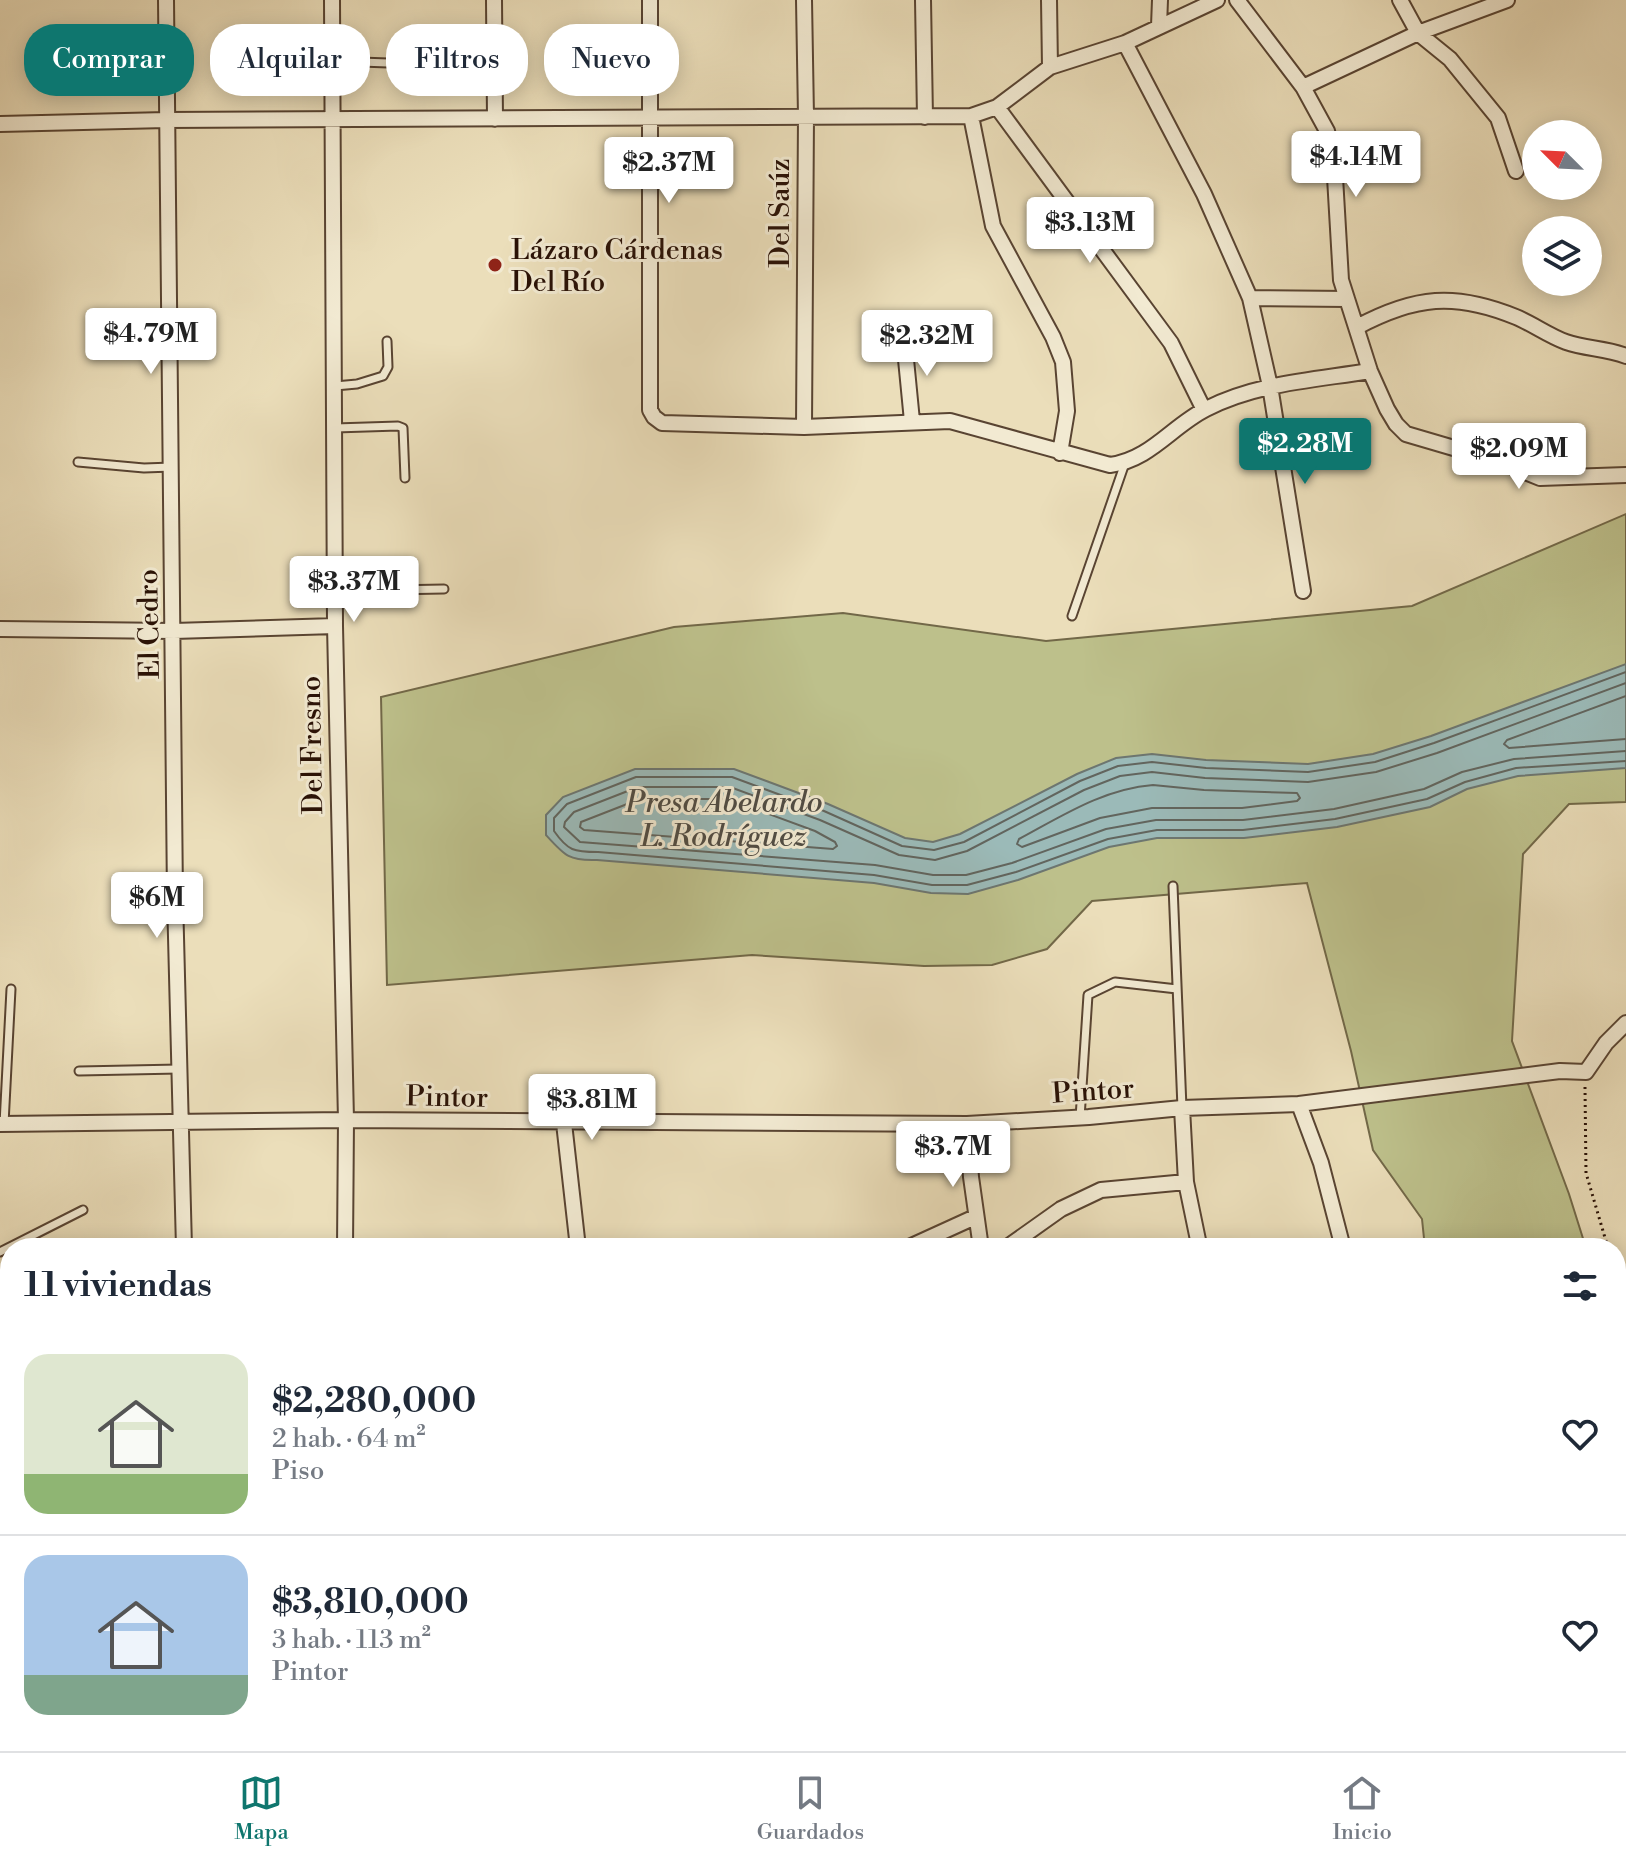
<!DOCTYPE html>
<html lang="es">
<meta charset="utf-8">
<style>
body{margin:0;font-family:"Libre Bodoni",serif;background:#f2f2f3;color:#1f2937;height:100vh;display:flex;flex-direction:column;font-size:30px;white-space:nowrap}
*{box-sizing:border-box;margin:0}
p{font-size:26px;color:#747a83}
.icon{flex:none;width:44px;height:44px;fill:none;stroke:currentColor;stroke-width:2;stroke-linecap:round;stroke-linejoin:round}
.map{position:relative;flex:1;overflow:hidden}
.panel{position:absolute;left:0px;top:1238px;width:1626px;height:514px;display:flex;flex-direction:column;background:#fff;border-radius:32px 32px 0 0;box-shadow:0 4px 20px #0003}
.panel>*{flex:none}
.banner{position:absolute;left:24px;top:24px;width:800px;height:72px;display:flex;gap:16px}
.needle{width:52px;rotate:294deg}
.controls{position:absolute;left:1522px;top:120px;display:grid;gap:16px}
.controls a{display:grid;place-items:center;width:80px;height:80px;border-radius:50%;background:#fff;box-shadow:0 4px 20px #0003;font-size:40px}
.price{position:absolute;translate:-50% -68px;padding:0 18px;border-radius:8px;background:#fff;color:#222;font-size:26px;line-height:52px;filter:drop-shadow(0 2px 4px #0008)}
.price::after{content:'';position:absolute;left:50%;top:48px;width:24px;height:18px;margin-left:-12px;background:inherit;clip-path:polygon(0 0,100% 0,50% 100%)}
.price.on{background:#0f766e;color:#fff}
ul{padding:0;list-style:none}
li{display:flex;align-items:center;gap:24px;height:200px;padding:0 24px}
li+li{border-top:2px solid #e0e1e3}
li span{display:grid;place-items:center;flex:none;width:224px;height:160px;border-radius:24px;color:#555}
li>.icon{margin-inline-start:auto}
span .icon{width:96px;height:96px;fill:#fffc;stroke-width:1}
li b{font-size:34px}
h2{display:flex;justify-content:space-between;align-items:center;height:96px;padding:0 24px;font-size:34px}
.pill{padding:0 28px;border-radius:32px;background:#fff;box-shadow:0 4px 20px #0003;font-size:28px;line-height:72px}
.pill.on{background:#0f766e;color:#fff}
.tabs{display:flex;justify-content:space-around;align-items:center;height:112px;border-top:2px solid #e0e1e3;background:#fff;font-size:22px;color:#747a83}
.tabs a{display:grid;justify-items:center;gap:4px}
.tabs .on{color:#0f766e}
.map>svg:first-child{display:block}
.green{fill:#bdc08b;stroke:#726848;stroke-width:2}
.water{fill:#9bbab8;stroke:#6d7670;stroke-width:2}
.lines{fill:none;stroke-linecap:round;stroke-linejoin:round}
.shore{stroke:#62655e;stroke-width:2}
.lane-casing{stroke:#594432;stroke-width:11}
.street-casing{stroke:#594432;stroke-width:18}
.path{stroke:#281005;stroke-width:3;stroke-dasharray:2 4;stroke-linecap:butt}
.lane{stroke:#f2ead2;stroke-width:7}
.street{stroke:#f2ead2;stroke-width:14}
.poi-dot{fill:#8f2418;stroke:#f2ead2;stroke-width:3}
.labels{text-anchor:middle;stroke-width:6;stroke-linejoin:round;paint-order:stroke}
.street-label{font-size:28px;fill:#281005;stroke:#f2ead2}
.poi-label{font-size:28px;fill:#281005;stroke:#f2ead2;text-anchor:start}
.water-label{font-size:30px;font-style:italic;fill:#504c44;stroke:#f2ead2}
</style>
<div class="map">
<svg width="1626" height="1751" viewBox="0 0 1626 1751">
<rect width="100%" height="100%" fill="#ebdeba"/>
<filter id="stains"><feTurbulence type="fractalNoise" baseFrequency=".0025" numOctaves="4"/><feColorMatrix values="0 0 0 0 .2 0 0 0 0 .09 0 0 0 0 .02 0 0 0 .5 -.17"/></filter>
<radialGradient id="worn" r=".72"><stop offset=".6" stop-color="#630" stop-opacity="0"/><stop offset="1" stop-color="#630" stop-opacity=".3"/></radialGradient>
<!-- green -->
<path class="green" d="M 1626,514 L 1626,802 L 1569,804 L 1523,854 L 1512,1041 L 1569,1194 L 1586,1248 L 1425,1248 L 1422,1219 L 1373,1150 L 1351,1051 L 1307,883 L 1092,901 L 1047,949 L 992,965 L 924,966 L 752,955 L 387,985 L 381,697 L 674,627 L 843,613 L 1046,641 L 1412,606 Z
M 1298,1742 L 1551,1742 L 1552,1751 L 1299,1751 Z"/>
<!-- water -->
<path class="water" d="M 1626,664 L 1626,768 L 1518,776 L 1467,789 L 1430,807 L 1337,827 L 1244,838 L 1157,838 L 1109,847 L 1018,880 L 968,894 L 931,893 L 874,883 L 597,860 C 569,861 565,856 546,835 L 546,815 L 563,797 L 635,769 L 734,769 L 828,804 L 905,838 L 933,842 L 960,834 L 1077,774 L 1116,758 L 1152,754 L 1206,760 L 1308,764 L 1373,754 L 1431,736 Z"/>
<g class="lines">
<!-- shore -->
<path class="shore" d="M 1626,672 L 1434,743 L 1375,762 L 1308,772 L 1206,768 L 1152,762 L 1118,766 L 1080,781 L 964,842 L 934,850 L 902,846 L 824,811 L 732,777 L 636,777 L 567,804 L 554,818 L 554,831 C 568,851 574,852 598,852 L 874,875 L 932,885 L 967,885 L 1016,872 L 1108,839 L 1157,830 L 1243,830 L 1335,819 L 1427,799 L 1465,782 L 1516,768 L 1626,761
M 1626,683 L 1437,753 L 1376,772 L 1308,782 L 1205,778 L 1152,772 L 1120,776 L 1084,790 L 967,851 L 935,860 L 899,855 L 820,820 L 730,787 L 638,787 L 574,812 L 565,822 L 564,827 L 580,842 L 875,865 L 933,875 L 966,875 L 1012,863 L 1106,829 L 1156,820 L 1243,820 L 1334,809 L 1424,789 L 1462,772 L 1514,759 L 1626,751
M 1626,696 L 1507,740 L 1504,744 L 1509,748 L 1626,739
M 1153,785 L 1204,790 L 1297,793 L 1300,798 L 1297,801 L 1242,808 L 1152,808 L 1100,818 L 1022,847 L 1017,844 L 1019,839 C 1062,816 1103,789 1153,785 Z
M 640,799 L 728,799 L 815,831 L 835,842 L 837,846 L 833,849 L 584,830 L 580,827 L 581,822 Z"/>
<defs>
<path id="lane" d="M 333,61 L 388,63
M 335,386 L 357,384 L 383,376 L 388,367 L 387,341
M 335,428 L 398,426 L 403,428 L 405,478
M 78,462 L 144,468 L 172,467
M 335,591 L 444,589
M 1072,616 L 1125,463
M 1173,886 L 1182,1108
M 79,1071 L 179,1069
M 1080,1118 L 1088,995 L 1115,982 L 1177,989
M 4,1124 L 11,989
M 0,1252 L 83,1210
M 0,1329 L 10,1331"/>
<path id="street" d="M 166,0 L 175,898 L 184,1248
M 332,0 L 335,626 L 346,1120 L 345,1248
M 494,0 L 495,119
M 650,0 L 650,410 L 654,417 L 662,423 L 804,427 L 950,421 L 1110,465 C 1150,460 1172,426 1206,409 C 1256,383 1315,380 1370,371
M 804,0 L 806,116 L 804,427
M 923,0 L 925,117
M 1049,0 L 1050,67
M 1237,0 L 1303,87 L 1327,131 L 1334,160 L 1341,280 L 1370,371 L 1387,409 L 1396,424 L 1406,434 L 1498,461 L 1540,478 L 1626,475
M 1400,0 L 1418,33 L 1450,59 L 1498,118 L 1516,171
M 1159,26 L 1160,0
M 1125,43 L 1204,194 L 1250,298 L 1270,386 L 1303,591
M 1303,87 L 1418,33 L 1507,0
M 997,107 L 1171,343 L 1204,410
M 971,116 L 993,226 L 1053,337 L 1063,362 L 1067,411 L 1060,453
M 0,124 L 166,120 L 971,116 L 997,107 L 1050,67 L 1125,43 L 1217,0
M 1250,298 L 1347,299
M 1357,327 C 1415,296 1455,292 1516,317 C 1533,324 1549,336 1566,342 C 1586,349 1606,348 1626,356
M 904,339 L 912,421
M 0,629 L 174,631 L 335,626
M 1299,1104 L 1560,1071 L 1586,1072 L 1606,1043 L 1626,1023
M 564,1123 L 578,1248
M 0,1124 L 346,1120 L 967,1124 L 1089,1117 L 1182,1108 L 1299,1104 L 1321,1163 L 1343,1248
M 967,1124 L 971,1177 L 981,1248
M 1186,1182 L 1198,1240
M 907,1248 L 975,1217
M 1006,1248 L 1061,1209 L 1101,1190 L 1186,1182 L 1182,1108
M 1616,1587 L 1626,1576
M 0,1619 L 10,1619
M 1618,1634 L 1626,1686
M 1004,1742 L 1006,1751
M 187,1751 L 187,1742
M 338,1751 L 338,1742
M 482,1751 L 483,1742
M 672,1751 L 672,1742"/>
</defs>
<!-- lane casing -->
<use href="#lane" class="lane-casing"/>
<!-- street casing -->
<use href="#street" class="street-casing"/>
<!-- path -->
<path class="path" d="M 1585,1087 L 1586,1173 L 1608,1248
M 1616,1303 L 1626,1353
M 1616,1396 L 1622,1386 L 1626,1365"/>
<!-- lane -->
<use href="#lane" class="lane"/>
<!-- street -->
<use href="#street" class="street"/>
</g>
<!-- markers -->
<circle class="poi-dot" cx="495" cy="265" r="8"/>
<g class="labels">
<!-- street labels -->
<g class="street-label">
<text transform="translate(779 213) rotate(-90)" y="10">Del Saúz</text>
<text transform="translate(148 624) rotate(-91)" y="10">El Cedro</text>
<text transform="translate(311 745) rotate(-91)" y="10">Del Fresno</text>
<text transform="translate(1093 1090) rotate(-4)" y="10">Pintor</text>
<text transform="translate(447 1096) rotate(1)" y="10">Pintor</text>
</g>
<!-- poi labels -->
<g class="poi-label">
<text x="511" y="259">Lázaro Cárdenas<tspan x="511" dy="32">Del Río</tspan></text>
</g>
<!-- water labels -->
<g class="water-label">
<text x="724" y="812">Presa Abelardo<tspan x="724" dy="34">L. Rodríguez</tspan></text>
</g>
</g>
<rect width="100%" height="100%" filter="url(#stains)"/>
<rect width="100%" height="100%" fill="url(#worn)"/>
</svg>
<div class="controls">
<a><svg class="needle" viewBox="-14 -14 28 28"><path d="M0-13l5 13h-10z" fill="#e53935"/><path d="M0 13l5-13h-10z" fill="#747a83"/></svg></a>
<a><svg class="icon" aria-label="layers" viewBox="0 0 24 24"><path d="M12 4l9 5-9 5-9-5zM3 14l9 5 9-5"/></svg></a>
</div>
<b class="price" style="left:1356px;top:199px">$4.14M</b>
<b class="price" style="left:669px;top:205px">$2.37M</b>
<b class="price" style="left:1090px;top:265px">$3.13M</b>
<b class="price" style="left:151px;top:376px">$4.79M</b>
<b class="price" style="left:927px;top:378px">$2.32M</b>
<b class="price on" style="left:1305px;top:486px">$2.28M</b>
<b class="price" style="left:1519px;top:491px">$2.09M</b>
<b class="price" style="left:354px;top:624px">$3.37M</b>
<b class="price" style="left:157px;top:940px">$6M</b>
<b class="price" style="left:592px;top:1142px">$3.81M</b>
<b class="price" style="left:953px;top:1189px">$3.7M</b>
<div class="banner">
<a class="pill on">Comprar</a>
<a class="pill">Alquilar</a>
<a class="pill">Filtros</a>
<a class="pill">Nuevo</a>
</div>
<section class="panel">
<h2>11 viviendas<svg class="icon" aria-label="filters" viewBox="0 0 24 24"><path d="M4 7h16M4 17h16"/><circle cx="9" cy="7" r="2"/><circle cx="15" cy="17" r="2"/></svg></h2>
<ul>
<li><span style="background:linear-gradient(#dfe7d0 75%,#8fb573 0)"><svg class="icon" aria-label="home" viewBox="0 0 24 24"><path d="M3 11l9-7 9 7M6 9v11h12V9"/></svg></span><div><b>$2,280,000</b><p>2 hab. · 64 m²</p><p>Piso</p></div><svg class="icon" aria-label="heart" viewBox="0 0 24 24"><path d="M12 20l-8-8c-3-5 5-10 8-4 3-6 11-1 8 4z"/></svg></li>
<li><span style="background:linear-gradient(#a9c7e8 75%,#7fa58c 0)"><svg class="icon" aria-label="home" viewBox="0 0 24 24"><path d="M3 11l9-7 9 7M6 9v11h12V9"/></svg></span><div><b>$3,810,000</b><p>3 hab. · 113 m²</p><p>Pintor</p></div><svg class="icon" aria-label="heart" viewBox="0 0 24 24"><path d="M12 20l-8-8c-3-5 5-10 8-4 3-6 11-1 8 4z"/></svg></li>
</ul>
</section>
</div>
<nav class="tabs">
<a class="on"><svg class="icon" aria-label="map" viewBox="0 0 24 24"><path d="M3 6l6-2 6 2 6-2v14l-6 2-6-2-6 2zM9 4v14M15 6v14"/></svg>Mapa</a>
<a><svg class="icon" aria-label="saved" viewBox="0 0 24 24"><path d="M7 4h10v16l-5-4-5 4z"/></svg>Guardados</a>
<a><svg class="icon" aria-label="home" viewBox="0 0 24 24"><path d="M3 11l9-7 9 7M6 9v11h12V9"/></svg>Inicio</a>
</nav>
